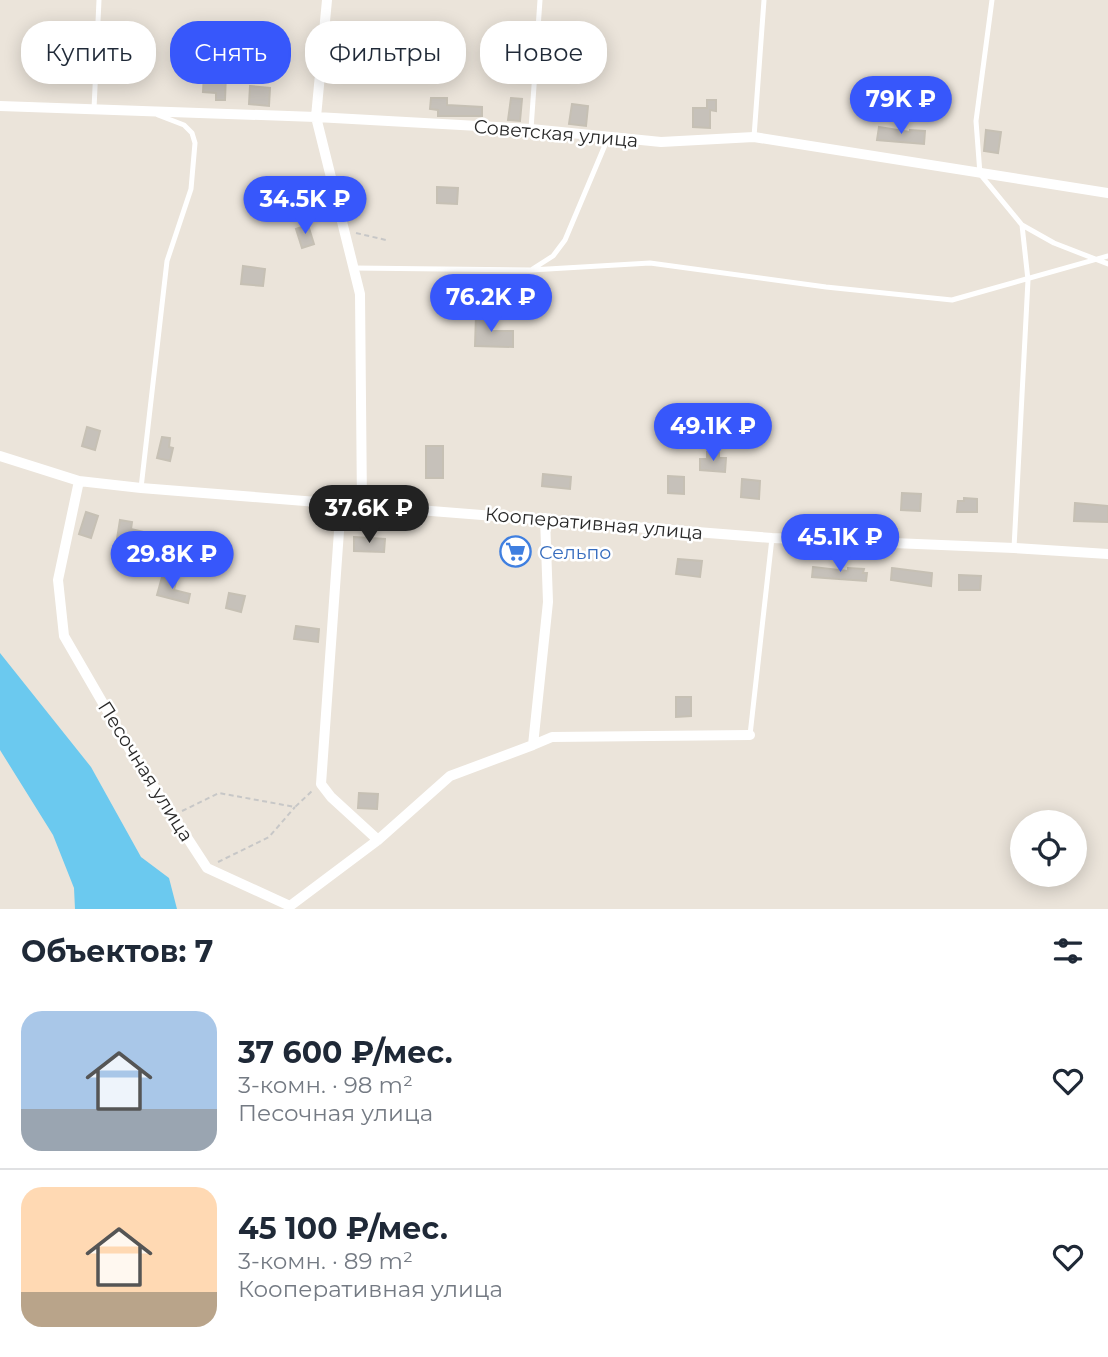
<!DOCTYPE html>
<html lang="ru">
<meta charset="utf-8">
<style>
body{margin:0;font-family:Montserrat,sans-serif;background:#f2f2f3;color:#1f2937;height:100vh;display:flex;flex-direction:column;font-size:26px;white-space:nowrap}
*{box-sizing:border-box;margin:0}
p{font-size:23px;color:#747a83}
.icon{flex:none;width:38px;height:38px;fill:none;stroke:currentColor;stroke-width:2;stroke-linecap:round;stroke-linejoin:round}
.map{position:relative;height:909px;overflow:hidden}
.drawer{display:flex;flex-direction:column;background:#fff;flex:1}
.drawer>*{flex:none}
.top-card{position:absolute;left:21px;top:21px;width:700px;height:63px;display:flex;gap:14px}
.tools{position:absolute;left:1010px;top:810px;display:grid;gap:14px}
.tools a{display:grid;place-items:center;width:77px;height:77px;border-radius:50%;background:#fff;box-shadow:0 4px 18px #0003;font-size:35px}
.price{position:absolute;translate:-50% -60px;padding:0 16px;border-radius:24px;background:#3757fb;color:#fff;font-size:23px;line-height:46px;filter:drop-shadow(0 2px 4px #0008)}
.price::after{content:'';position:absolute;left:50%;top:42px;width:21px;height:16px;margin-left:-10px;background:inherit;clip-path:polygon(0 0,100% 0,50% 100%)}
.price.selected{background:#222;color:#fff}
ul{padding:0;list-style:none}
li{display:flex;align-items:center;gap:21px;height:175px;padding:0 21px}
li+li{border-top:2px solid #e0e1e3}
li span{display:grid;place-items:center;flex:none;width:196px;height:140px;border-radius:21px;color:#555}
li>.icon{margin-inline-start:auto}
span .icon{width:84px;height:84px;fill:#fffc;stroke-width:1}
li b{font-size:30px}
h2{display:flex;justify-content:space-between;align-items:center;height:84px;padding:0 21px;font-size:30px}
.tag{padding:0 24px;border-radius:28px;background:#fff;box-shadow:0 4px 18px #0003;font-size:24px;line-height:63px}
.tag.selected{background:#3757fb;color:#fff}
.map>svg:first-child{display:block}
.water{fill:#6bc9ef}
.building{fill:#c6c1ba;stroke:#c6c0b4;stroke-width:2}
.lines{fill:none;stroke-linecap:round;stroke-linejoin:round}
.path{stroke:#c7c7c7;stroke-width:2;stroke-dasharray:5 3.5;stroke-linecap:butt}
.service{stroke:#fff;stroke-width:5}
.minor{stroke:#fff;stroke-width:10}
.labels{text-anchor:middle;stroke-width:5;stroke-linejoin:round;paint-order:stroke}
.street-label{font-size:19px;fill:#292929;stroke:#fff}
.shop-label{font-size:19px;fill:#366cbe;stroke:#fff;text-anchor:start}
</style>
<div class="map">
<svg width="1108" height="909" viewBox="0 0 1108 909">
<rect width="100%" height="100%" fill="#ebe4da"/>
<!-- water -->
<path class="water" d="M 0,653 L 91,767 L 141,857 L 169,878 L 177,909 L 75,909 L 74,888 L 53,835 L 0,750 Z"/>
<!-- building -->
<path class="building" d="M 204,73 L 226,74 L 225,100 L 216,100 L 216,93 L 203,92 Z
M 250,86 L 270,88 L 269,106 L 249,104 Z
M 431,98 L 447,98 L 447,105 L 482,107 L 482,116 L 438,116 L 438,110 L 430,109 Z
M 511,98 L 522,99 L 520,121 L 508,120 Z
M 707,100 L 716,100 L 716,111 L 710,110 L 710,128 L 693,127 L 693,108 L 707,108 Z
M 572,104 L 588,106 L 586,126 L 569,124 Z
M 879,127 L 910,132 L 910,130 L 925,131 L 924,144 L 877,140 Z
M 986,130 L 1001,132 L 998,153 L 984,151 Z
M 437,187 L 458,188 L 457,204 L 437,203 Z
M 308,225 L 314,244 L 302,248 L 296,229 Z
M 243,266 L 265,269 L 263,286 L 241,284 Z
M 476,315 L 491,316 L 491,331 L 513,331 L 513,347 L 475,346 Z
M 87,427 L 100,431 L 95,450 L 82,446 Z
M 162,437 L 170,438 L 169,447 L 173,448 L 170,461 L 157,458 Z
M 426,446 L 443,446 L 443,478 L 426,478 Z
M 707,452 L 719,453 L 719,458 L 726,458 L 725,472 L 700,470 L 700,459 L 707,459 Z
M 543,474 L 571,477 L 570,489 L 542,486 Z
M 668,476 L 684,477 L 684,494 L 668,493 Z
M 742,479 L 760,481 L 759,499 L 741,497 Z
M 902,493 L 921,494 L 920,511 L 901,510 Z
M 964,498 L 977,499 L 977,512 L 957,512 L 958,501 L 964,501 Z
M 1075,503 L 1108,506 L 1108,522 L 1074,521 Z
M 86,512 L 98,516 L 91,538 L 79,534 Z
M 120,520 L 132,522 L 131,529 L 152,534 L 149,548 L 141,546 L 142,543 L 117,539 Z
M 354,537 L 385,539 L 384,552 L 354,551 Z
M 678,559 L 702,561 L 700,577 L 676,574 Z
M 813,567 L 848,571 L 848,568 L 864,569 L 863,573 L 867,573 L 866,581 L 812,577 Z
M 892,568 L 932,573 L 931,586 L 891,580 Z
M 959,575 L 981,576 L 980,590 L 959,590 Z
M 162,577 L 176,582 L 174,590 L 190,594 L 188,603 L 157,595 Z
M 229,593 L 245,596 L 241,612 L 226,608 Z
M 296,626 L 319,629 L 318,642 L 294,639 Z
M 676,697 L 691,697 L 691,716 L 676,717 Z
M 359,793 L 378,794 L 377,809 L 358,808 Z"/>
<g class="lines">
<!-- path -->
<path class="path" d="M 356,233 L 386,240
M 182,811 L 219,793 L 295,807 L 312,791
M 218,862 L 269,837 L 295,807"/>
<!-- service -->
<path class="service" d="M 992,0 L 976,121 L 980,174 L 1022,225 L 1028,280 L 1014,548
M 94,109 L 99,0
M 531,129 L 540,0
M 754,137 L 764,0
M 1022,225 L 1054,243 L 1108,264
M 354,268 L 531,270 L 553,256 L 565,240 L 608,138
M 531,270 L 650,263 L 826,287 L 952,300 L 1108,256
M 141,488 L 167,261 L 191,189 L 195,143 L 192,133 L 184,125 L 158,115
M 750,735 L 772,538"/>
<!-- minor -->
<path class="minor" d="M 327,0 L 316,117 L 360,294 L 362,506
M 0,106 L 316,117 L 531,129 L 661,142 L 754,137 L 1108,193
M 0,456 L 79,481 L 141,488 L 772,538 L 1014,548 L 1108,554
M 79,481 L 58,580 L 64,636 L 130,750 L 207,868 L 290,906 L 378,840 L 450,776 L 533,745 L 548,602 L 545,518
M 341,503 L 321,784 L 331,797 L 378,840
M 533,745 L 552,737 L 750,735"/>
</g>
<!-- icons -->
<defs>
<symbol id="supermarket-ring" viewBox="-11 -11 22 22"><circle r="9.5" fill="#fff" stroke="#3f7fe0" stroke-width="1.5"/><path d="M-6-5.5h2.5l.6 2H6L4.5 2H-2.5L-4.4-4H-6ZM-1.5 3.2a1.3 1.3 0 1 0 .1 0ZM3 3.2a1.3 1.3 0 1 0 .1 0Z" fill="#3f7fe0"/></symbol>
</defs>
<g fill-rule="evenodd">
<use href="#supermarket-ring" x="498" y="534" width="35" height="35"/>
</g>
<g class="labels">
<!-- street labels -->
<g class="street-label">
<text transform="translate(556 133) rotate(5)" y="7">Советская улица</text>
<text transform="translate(594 523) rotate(5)" y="7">Кооперативная улица</text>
<text transform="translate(146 771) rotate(58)" y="7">Песочная улица</text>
</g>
<!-- shop labels -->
<g class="shop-label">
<text x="539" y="559">Сельпо</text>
</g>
</g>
</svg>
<div class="tools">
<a><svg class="icon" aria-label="locate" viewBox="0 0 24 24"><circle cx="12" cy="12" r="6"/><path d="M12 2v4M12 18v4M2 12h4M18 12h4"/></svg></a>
</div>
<b class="price" style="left:901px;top:136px">79K ₽</b>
<b class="price" style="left:305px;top:236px">34.5K ₽</b>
<b class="price" style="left:491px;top:334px">76.2K ₽</b>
<b class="price" style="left:713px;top:463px">49.1K ₽</b>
<b class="price selected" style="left:369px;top:545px">37.6K ₽</b>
<b class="price" style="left:840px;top:574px">45.1K ₽</b>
<b class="price" style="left:172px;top:591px">29.8K ₽</b>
<div class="top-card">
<a class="tag">Купить</a>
<a class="tag selected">Снять</a>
<a class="tag">Фильтры</a>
<a class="tag">Новое</a>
</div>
</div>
<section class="drawer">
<h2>Объектов: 7<svg class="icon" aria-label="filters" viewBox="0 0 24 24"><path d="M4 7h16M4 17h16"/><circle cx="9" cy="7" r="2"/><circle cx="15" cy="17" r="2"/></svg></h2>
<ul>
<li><span style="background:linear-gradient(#a9c7e8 70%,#9aa5b1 0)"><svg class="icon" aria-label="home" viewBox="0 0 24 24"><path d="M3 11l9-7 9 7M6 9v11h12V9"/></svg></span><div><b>37 600 ₽/мес.</b><p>3-комн. · 98 m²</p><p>Песочная улица</p></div><svg class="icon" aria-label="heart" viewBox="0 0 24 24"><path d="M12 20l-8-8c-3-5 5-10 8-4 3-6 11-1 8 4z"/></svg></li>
<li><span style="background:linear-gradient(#ffd9b3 75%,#b9a48a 0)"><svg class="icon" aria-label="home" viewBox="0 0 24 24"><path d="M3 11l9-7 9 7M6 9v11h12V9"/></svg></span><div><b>45 100 ₽/мес.</b><p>3-комн. · 89 m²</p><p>Кооперативная улица</p></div><svg class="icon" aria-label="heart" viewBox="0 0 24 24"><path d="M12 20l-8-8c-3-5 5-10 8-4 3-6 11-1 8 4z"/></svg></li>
</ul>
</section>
